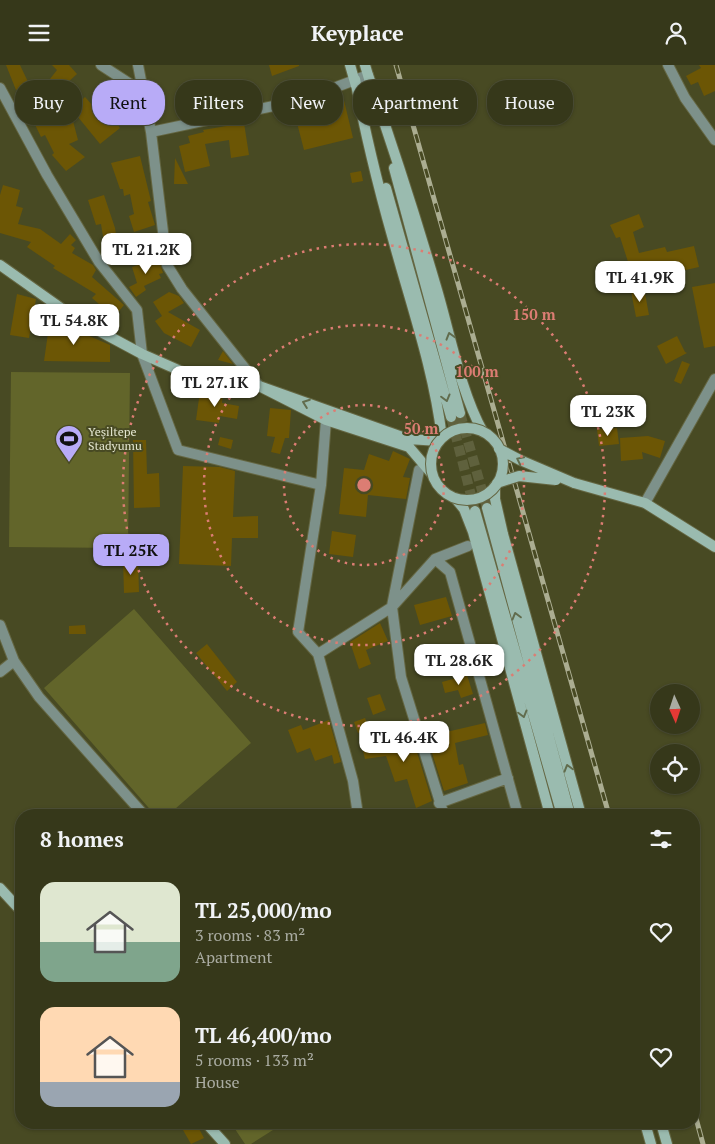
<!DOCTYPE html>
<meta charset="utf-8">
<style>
body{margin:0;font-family:"PT Serif",serif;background:#414327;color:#f1f3f6;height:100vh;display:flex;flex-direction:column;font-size:19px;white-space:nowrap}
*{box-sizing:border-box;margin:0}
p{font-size:16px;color:#aaaca2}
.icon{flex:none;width:28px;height:28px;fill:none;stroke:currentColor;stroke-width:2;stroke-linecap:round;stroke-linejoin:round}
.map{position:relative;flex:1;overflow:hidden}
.sheet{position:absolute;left:15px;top:744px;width:685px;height:320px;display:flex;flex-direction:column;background:#36381a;border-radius:20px;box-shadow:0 1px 4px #0004,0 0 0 1px #505239}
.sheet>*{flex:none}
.guide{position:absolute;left:15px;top:15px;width:685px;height:45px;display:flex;gap:10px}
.needle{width:32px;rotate:177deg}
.tools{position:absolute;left:650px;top:619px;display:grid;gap:10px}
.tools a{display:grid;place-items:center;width:50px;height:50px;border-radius:50%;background:#36381a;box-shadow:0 1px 4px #0004,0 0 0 1px #505239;font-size:25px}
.price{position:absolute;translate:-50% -42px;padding:0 11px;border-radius:10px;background:#fff;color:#222;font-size:16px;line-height:32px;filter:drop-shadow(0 1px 2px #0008)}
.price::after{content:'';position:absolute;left:50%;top:30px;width:15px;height:11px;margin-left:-8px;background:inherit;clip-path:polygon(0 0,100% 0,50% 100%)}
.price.active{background:#b8abf7;color:#111}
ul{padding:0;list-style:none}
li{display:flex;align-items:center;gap:15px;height:125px;padding:0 25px}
li span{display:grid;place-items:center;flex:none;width:140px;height:100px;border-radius:15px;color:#555}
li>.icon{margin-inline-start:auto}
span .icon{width:60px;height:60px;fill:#fffc;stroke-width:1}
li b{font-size:21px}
h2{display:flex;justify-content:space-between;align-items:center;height:60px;padding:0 25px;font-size:21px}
.tag{padding:0 18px;border-radius:20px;background:#36381a;box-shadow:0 1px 4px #0004,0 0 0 1px #505239;font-size:18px;line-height:45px}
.tag.active{background:#b8abf7;color:#111}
header{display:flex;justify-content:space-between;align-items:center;height:65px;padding:0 25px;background:#36381a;font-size:22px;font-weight:800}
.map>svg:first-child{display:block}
.green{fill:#62652a}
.building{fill:#6c5605}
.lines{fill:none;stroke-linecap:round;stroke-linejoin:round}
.secondary-tunnel{stroke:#5f613d;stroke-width:10;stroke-dasharray:10 5;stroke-linecap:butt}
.street-casing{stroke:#646642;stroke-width:12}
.secondary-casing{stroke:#646642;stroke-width:12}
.street{stroke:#7d918a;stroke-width:10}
.secondary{stroke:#9abbaf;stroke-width:10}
.rail-casing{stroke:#abad91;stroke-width:5}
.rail{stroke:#484a23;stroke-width:3;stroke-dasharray:9;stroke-linecap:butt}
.secondary-bridge-casing{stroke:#646642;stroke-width:12;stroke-linecap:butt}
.secondary-bridge{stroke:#9abbaf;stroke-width:10}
.oneway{stroke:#616c4d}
.ring{fill:none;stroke:#dc7d73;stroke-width:2.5;stroke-dasharray:2.5 5}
.labels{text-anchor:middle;stroke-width:4;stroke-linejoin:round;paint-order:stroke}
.poi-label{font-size:12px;fill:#e3e5cf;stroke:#484a23;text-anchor:start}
.centre{fill:#dc7d73;stroke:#484a23;stroke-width:2.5}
.ring-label{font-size:15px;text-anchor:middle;font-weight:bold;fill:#dc7d73;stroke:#484a23;stroke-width:4;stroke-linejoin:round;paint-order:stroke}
</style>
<header><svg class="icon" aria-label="menu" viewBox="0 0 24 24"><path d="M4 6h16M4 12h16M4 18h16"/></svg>Keyplace<svg class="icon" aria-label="person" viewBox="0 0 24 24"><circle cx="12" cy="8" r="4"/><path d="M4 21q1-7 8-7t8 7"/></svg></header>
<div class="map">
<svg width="715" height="1079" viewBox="0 0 715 1079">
<rect width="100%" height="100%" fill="#484a23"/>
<!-- green -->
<path class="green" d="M 11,307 L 130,308 L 128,483 L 9,482 Z
M 134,544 L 251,678 L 168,750 L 155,750 L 44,623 Z
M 231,1058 L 284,1058 L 251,1079 L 245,1079 Z"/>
<!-- building -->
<path class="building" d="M 6,0 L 20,0 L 29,19 L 16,25 Z
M 52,0 L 69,0 L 77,9 L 66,19 L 81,36 L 85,32 L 101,50 L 106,46 L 108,49 L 130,31 L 139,43 L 118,60 L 120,63 L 100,79 L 69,41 L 78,75 L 69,79 L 85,92 L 66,106 L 52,90 L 54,88 L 45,70 L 41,72 L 25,39 L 43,32 L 38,27 L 52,16 L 50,14 L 57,5 Z
M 269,0 L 299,0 L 299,1 L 272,11 Z
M 699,0 L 715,0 L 715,26 L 704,31 L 698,17 L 691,20 L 686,11 L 701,3 Z
M 342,27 L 353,73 L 304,85 L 295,50 L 310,47 L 309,40 Z
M 244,58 L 249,90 L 231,93 L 229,75 L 205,79 L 210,101 L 185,107 L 179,81 L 190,78 L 188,71 L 204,67 L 203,65 Z
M 140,91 L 151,136 L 148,137 L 155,160 L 134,167 L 129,151 L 134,149 L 130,129 L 124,131 L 123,124 L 120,124 L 111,98 Z
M 175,93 L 188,119 L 174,119 Z
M 361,106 L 363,116 L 352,118 L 350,108 Z
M 3,120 L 20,125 L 16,141 L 23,143 L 18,159 L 40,164 L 61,179 L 70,169 L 76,175 L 71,180 L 75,183 L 72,188 L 93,200 L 96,205 L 92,212 L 124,240 L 114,252 L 92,233 L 96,229 L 53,203 L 55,201 L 27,182 L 31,177 L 0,168 L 0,130 Z
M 104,130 L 115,163 L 118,181 L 130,179 L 133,197 L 110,200 L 107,196 L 101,159 L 96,160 L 88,135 Z
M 639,149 L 644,162 L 633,167 L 639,188 L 665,182 L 667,187 L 694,181 L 699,202 L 672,208 L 673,212 L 654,217 L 650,200 L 643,201 L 643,199 L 630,203 L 620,172 L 616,173 L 610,160 Z
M 158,193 L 163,208 L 159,209 L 161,213 L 144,221 L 146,225 L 136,232 L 129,222 L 137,218 L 132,202 Z
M 715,218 L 715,281 L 704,283 L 692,222 Z
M 644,223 L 649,250 L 636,252 L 631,226 Z
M 169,227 L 179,231 L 184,238 L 168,247 L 200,265 L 191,282 L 164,268 L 155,256 L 162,251 L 153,237 Z
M 17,229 L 36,234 L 29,273 L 10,270 Z
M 50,254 L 110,280 L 110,297 L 44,296 Z
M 677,271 L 685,287 L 687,288 L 666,299 L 657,281 Z
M 223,286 L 233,299 L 218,295 Z
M 682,296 L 690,299 L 681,319 L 674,316 Z
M 200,326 L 223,329 L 222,338 L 239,341 L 237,354 L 220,351 L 219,358 L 196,355 Z
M 270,343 L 291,345 L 289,373 L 285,373 L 280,389 L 271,387 L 275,372 L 267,371 Z
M 617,363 L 619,379 L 599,381 L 597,364 Z
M 648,371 L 665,376 L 660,393 L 642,387 L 643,394 L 621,396 L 620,373 Z
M 220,372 L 233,375 L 231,384 L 218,380 Z
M 133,375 L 146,375 L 147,409 L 159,408 L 160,442 L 134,443 Z
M 393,386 L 410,394 L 403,412 L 410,413 L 406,434 L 368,430 L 366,452 L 339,449 L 344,403 L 364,405 L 369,389 L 389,396 Z
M 183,401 L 220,402 L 235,406 L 233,452 L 258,451 L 258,473 L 232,473 L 231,501 L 179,499 Z
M 332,466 L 356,470 L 353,492 L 329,489 Z
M 123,494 L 138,494 L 139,527 L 124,528 Z
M 446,532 L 452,551 L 420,560 L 414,540 Z
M 380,558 L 388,576 L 366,585 L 371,599 L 359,604 L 350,577 Z
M 85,560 L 86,569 L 69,569 L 69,561 Z
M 207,579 L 237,617 L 227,626 L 196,588 Z
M 467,610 L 473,629 L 461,633 L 458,625 L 445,628 L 442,617 Z
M 380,629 L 386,645 L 373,650 L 367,633 Z
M 365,653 L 369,663 L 358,668 L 354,657 Z
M 329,655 L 341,697 L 334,699 L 332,690 L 315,696 L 310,683 L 297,688 L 288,665 L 301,660 L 303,665 Z
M 485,658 L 488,670 L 455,678 L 459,700 L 463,699 L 468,718 L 444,726 L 425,666 L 440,661 L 442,668 Z
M 409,661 L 432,736 L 416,743 L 407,714 L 395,717 L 386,691 L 365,694 L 363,686 L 384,683 L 381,673 Z
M 196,1058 L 204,1073 L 191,1079 L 183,1065 Z"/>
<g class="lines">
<!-- secondary-tunnel -->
<path class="secondary-tunnel" d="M 460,348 L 487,443
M 451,352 L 475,446"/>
<defs>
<path id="street" d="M 101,0 L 144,28
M 138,0 L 151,67 L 167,200 L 182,224 L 259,321
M 668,0 L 685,33 L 715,75
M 0,23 L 47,110 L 99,197 L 137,245 L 142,289 L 178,385 L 321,420
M 151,67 L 302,35 L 368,10
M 645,438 L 715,314
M 435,494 L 468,481
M 392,541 L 419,405
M 392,542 L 435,494 L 450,507 L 518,750
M 0,560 L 14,596 L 39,632 L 144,750
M 318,589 L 298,567 L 321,420 L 326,355
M 0,607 L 14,596
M 439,738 L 508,713
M 358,750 L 353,716 L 318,589 L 392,542 L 401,612 L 444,750"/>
<path id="secondary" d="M 350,0 L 356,21
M 365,0 L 370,17
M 368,10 C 393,82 416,153 437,225 C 450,269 461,328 483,367
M 355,14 C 365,68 378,121 393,174 C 411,240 434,305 442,373
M 394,103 L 460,348
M 386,123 L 451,352
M 0,200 L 75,253 L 142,289 L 192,311 L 259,321
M 432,409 L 409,382 L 326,355 L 259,321 L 408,374 L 439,376
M 574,418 L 645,438 L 715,482
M 495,421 L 495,434 L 503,469 L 581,750
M 455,433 L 464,444 L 473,467 L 550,750
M 487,443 L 570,750
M 475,446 L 562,750
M 0,823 L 21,846
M 206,1058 L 225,1079
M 645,1058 L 651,1079
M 661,1058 L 667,1079"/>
</defs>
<!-- street casing -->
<use href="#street" class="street-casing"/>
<!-- secondary casing -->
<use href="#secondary" class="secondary-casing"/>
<!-- street -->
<use href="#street" class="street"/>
<!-- secondary -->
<use href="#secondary" class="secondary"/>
<defs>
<path id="rail" d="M 396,0 L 609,750
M 694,1046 L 703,1079"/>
</defs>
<!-- rail casing -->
<use href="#rail" class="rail-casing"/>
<!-- rail -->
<use href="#rail" class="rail"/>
<defs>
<path id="secondary-bridge" d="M431 399a36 36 0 1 1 72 0a36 36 0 1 1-72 0Z
M 499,384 L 520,395 L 574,418
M 497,418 L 519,411 L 556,415"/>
</defs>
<!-- secondary-bridge casing -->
<use href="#secondary-bridge" class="secondary-bridge-casing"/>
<!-- secondary-bridge -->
<use href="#secondary-bridge" class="secondary-bridge"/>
</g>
<!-- one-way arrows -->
<defs><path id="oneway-chevron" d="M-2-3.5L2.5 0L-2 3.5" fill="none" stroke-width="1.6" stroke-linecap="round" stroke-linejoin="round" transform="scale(1.25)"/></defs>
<g class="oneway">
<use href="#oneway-chevron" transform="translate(450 271) rotate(-106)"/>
<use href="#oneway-chevron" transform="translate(446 333) rotate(75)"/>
<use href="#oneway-chevron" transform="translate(306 338) rotate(-160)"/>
<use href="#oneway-chevron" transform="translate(520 395) rotate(-154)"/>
<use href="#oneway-chevron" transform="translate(516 551) rotate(-105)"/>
<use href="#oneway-chevron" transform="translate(523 649) rotate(75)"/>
<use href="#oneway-chevron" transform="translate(568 703) rotate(-106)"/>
</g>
<!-- distance rings -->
<g class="ring">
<circle cx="364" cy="420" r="80"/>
<circle cx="364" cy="420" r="160"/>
<circle cx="364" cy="420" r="241"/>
</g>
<!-- icons -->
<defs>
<symbol id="stadium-pin" viewBox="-11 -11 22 30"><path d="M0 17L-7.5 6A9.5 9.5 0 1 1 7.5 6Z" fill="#b8abf7" stroke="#484a23"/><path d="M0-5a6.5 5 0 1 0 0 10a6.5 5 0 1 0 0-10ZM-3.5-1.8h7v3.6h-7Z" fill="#111"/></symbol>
</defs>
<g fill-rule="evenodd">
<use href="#stadium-pin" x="53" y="358" width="32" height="43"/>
</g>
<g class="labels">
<!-- poi labels -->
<g class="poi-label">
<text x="88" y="371">Yeşiltepe<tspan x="88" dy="14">Stadyumu</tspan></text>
</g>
</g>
<circle cx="364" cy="420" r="8" class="centre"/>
<g class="ring-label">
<text x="534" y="255">150 m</text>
<text x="477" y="312">100 m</text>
<text x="421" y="369">50 m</text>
</g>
</svg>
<div class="tools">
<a><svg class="needle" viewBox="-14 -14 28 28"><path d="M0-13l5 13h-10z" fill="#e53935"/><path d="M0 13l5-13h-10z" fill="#aaaca2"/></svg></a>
<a><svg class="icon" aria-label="locate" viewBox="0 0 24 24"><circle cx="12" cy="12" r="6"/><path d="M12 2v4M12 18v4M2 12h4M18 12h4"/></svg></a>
</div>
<b class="price" style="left:146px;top:210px">TL 21.2K</b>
<b class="price" style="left:640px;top:238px">TL 41.9K</b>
<b class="price" style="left:74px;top:281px">TL 54.8K</b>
<b class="price" style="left:215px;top:343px">TL 27.1K</b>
<b class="price" style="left:608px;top:372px">TL 23K</b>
<b class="price active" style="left:131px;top:511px">TL 25K</b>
<b class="price" style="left:459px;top:621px">TL 28.6K</b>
<b class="price" style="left:404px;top:698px">TL 46.4K</b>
<div class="guide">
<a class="tag">Buy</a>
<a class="tag active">Rent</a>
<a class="tag">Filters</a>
<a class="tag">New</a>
<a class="tag">Apartment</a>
<a class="tag">House</a>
</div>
<section class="sheet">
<h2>8 homes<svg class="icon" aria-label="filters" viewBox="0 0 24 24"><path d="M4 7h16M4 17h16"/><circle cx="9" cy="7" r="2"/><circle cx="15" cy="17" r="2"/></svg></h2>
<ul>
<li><span style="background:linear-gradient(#dfe7d0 60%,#7fa58c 0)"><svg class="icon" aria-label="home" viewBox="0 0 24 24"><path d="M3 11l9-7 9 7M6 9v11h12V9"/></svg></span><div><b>TL 25,000/mo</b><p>3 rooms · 83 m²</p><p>Apartment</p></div><svg class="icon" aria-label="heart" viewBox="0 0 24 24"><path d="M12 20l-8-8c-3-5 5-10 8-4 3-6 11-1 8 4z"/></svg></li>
<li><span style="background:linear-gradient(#ffd9b3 75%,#9aa5b1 0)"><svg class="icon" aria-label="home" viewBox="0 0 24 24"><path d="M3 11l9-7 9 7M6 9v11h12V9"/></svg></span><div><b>TL 46,400/mo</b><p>5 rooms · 133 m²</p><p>House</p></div><svg class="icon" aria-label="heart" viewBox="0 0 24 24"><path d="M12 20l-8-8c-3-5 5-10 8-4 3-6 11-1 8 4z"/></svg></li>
</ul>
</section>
</div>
